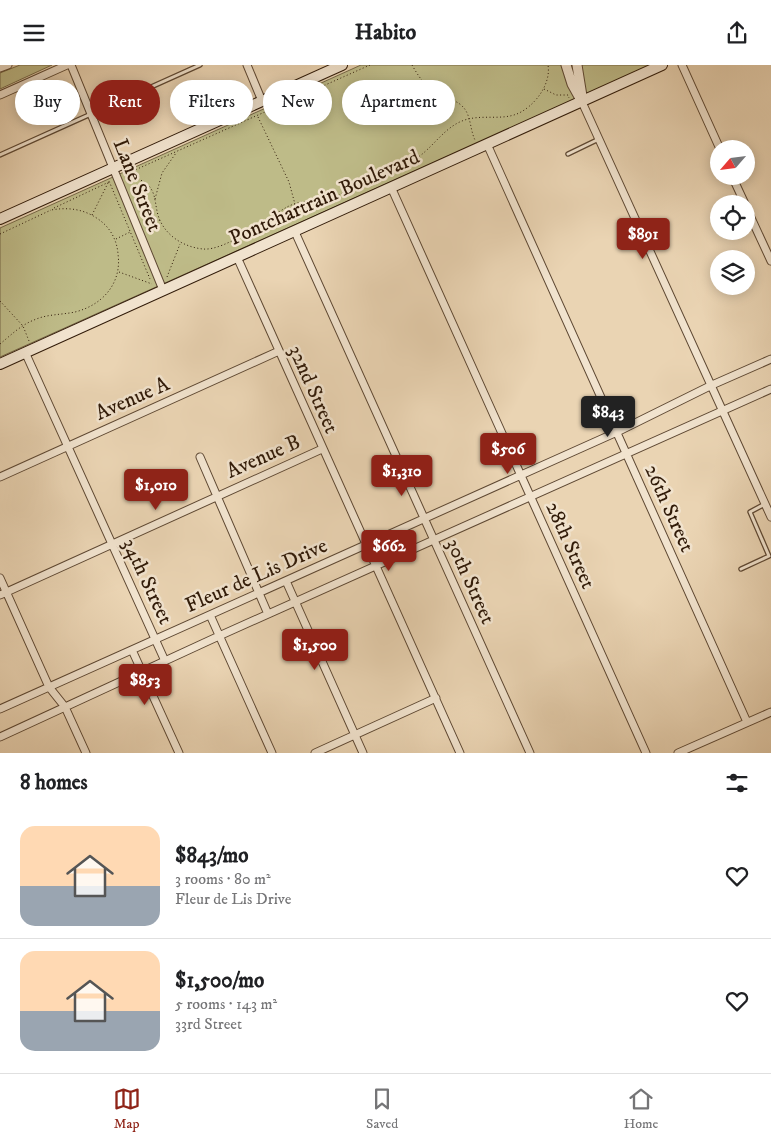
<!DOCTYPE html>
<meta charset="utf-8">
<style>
body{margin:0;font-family:"IM FELL DW Pica",serif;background:#f2f2f2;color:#202124;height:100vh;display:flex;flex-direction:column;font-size:19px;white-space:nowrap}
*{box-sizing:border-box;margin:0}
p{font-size:16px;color:#757577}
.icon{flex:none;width:28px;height:28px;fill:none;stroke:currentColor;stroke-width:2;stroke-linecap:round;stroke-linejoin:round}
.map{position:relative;height:688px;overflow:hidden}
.details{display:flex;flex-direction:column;background:#fff;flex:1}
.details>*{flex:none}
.hud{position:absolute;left:15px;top:15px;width:500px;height:45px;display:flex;gap:10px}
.needle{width:32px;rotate:242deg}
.controls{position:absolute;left:710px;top:75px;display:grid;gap:10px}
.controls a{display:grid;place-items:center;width:45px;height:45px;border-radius:50%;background:#fff;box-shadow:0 2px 12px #0003;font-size:25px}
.price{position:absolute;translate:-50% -42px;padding:0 11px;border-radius:5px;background:#8f2418;color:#fff;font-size:16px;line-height:32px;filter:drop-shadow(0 1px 2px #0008)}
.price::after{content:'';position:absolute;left:50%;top:30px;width:15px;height:11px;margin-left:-8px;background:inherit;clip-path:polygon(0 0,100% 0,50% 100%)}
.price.current{background:#222;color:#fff}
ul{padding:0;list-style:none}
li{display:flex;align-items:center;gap:15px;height:125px;padding:0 20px}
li+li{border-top:1px solid #e0e0e0}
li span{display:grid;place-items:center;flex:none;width:140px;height:100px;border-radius:15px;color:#555}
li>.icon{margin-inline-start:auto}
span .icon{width:60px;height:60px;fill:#fffc;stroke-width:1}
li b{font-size:21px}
h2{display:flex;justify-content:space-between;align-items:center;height:60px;padding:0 20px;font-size:21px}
.chip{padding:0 18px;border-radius:22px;background:#fff;box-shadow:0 2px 12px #0003;font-size:18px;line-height:45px}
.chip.current{background:#8f2418;color:#fff}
header{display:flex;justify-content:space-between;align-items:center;height:65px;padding:0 20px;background:#fff;font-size:22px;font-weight:700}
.tabs{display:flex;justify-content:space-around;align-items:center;height:70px;border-top:1px solid #e0e0e0;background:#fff;font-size:14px;color:#757577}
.tabs a{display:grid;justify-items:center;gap:2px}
.tabs .current{color:#8f2418}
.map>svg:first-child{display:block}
.green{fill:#bebb88;stroke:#776a48}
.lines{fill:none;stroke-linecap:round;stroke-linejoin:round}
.service-casing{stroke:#5e4833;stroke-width:5.5}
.minor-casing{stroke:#5e4833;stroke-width:9}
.tertiary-casing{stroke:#5e4833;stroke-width:11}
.secondary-casing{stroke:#301a08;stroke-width:12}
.path{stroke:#301a08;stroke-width:1;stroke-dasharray:1 2.5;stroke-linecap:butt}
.service{stroke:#f1e3ce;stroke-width:3}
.minor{stroke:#f1e3ce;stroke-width:7}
.tertiary{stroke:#f1e3ce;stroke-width:9}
.secondary{stroke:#f1e3ce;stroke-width:10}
.labels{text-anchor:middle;stroke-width:5;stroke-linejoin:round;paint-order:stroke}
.street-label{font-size:21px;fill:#301a08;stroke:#f1e3ce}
</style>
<header><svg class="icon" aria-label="menu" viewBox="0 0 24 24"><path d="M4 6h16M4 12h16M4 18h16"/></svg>Habito<svg class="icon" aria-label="share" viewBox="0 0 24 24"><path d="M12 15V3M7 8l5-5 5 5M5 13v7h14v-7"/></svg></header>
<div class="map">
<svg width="771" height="688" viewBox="0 0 771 688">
<rect width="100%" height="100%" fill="#ead4b3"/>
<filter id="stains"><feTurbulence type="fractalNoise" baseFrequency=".004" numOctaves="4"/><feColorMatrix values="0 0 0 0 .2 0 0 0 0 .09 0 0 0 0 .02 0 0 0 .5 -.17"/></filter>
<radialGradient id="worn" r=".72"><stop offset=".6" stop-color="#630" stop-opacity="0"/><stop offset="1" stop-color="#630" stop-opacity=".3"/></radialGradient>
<!-- green -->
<path class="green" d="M 20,0 L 52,0 L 0,24 L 0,8 Z
M 361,0 L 651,0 L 0,292 L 0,163 Z"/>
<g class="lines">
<defs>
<path id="service" d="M 568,89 L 599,74
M 0,90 L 200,0
M 741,504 L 769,491 L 750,447 L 765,439"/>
<path id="minor" d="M 71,0 L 163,225
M 247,0 L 262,36
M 682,0 L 720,84
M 0,3 L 8,0
M 0,30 L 67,0
M 582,37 L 771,452
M 487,79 L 747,657
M 732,111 L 745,139
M 391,122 L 646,688
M 746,142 L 771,196
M 295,167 L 530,688
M 237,192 L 460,688
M 25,287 L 165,596
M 200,392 L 268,549
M 0,412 L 279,286
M 0,513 L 49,622 L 65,642 L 86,688
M 286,516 L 363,688
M 0,530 L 322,384
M 210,550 L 272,688
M 132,585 L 179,688
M 0,644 L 617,367 L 712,320 L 771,294
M 0,672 L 219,571 L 771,324
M 315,688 L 436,633
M 678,688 L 771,647"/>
<path id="tertiary" d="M 566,0 L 572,19 L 582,37
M 577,0 L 582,31"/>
<path id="secondary" d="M 0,154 L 342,0
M 0,299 L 662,0"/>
</defs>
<!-- service casing -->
<use href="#service" class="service-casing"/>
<!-- minor casing -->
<use href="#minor" class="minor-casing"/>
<!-- tertiary casing -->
<use href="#tertiary" class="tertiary-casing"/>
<!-- secondary casing -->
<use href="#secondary" class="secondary-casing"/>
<!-- path -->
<path class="path" d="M 370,0 L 126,109 C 134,112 143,115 149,121 C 156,129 155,140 158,150 C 164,170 183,182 203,184 C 226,186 266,154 287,142 C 302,134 319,137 335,132 C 347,128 353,115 365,110 C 371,108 378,108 384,106 C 393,104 403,100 412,96 C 431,86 442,64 462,56 C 482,48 503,57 521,47 C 537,38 551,18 548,0
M 412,0 C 420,14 427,24 442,31 C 449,34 458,36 463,42 C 471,50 470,65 475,75
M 544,24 L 556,30 L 568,30 L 569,33
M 258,52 L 289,117 L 299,154
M 155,134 L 162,108 L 176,88
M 54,143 L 109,117
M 92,150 L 109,116 L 150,214
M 146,161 L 160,155
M 0,169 L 51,145
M 116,174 L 130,167
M 119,207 L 152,219
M 167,212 L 180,179
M 0,236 L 23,261 L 29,276
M 0,279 C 11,270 21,260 34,255 C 47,249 61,250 75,247 C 103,240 122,218 118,189 C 117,175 110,162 98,154 C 84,144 68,142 51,145"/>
<!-- service -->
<use href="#service" class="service"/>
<!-- minor -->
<use href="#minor" class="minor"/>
<!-- tertiary -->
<use href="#tertiary" class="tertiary"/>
<!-- secondary -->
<use href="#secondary" class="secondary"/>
</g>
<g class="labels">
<!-- street labels -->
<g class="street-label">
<text transform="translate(138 120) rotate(68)" y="7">Lane Street</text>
<text transform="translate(324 132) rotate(-24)" y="7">Pontchartrain Boulevard</text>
<text transform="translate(314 324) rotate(66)" y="7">32nd Street</text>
<text transform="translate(132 333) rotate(-24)" y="7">Avenue A</text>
<text transform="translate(263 391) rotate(-24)" y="7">Avenue B</text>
<text transform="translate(670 443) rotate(66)" y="7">26th Street</text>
<text transform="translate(571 480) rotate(66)" y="7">28th Street</text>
<text transform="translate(256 510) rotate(-24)" y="7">Fleur de Lis Drive</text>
<text transform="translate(148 516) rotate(65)" y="7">34th Street</text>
<text transform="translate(471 516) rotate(66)" y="7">30th Street</text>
</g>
</g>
<rect width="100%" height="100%" filter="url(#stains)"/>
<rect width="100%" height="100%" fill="url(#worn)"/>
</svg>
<div class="controls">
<a><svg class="needle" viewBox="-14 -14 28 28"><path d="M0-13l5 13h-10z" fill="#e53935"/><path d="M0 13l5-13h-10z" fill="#757577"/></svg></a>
<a><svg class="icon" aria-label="locate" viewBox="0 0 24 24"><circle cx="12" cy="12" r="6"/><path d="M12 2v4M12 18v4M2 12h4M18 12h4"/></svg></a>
<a><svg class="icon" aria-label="layers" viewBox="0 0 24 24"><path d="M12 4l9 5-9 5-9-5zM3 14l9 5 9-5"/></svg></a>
</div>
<b class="price" style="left:643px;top:195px">$891</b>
<b class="price current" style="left:608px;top:373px">$843</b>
<b class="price" style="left:508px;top:410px">$506</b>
<b class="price" style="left:402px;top:432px">$1,310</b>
<b class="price" style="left:156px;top:446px">$1,010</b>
<b class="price" style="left:389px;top:507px">$662</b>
<b class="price" style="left:315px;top:606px">$1,500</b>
<b class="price" style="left:145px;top:641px">$853</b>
<div class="hud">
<a class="chip">Buy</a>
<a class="chip current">Rent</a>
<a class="chip">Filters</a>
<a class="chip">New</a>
<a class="chip">Apartment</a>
</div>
</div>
<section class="details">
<h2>8 homes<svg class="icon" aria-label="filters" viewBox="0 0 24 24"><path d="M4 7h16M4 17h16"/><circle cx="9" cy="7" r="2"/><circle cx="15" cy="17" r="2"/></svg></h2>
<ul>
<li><span style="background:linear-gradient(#ffd9b3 60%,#9aa5b1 0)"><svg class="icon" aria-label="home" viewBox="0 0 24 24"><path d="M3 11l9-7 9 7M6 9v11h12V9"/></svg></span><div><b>$843/mo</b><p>3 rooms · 80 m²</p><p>Fleur de Lis Drive</p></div><svg class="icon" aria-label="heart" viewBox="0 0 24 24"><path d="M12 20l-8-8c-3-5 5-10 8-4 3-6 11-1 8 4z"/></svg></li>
<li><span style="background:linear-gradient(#ffd9b3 60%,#9aa5b1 0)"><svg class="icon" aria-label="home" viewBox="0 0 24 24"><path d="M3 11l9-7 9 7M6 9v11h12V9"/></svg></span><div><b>$1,500/mo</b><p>5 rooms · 143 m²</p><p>33rd Street</p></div><svg class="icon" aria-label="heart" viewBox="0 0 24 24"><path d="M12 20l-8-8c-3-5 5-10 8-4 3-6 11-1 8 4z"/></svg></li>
</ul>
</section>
<nav class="tabs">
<a class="current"><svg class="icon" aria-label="map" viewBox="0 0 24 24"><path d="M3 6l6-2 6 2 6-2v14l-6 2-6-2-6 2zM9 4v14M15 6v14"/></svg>Map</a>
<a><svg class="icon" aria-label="saved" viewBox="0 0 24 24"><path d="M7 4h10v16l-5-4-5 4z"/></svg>Saved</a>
<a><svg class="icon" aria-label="home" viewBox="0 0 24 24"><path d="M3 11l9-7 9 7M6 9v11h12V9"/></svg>Home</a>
</nav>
